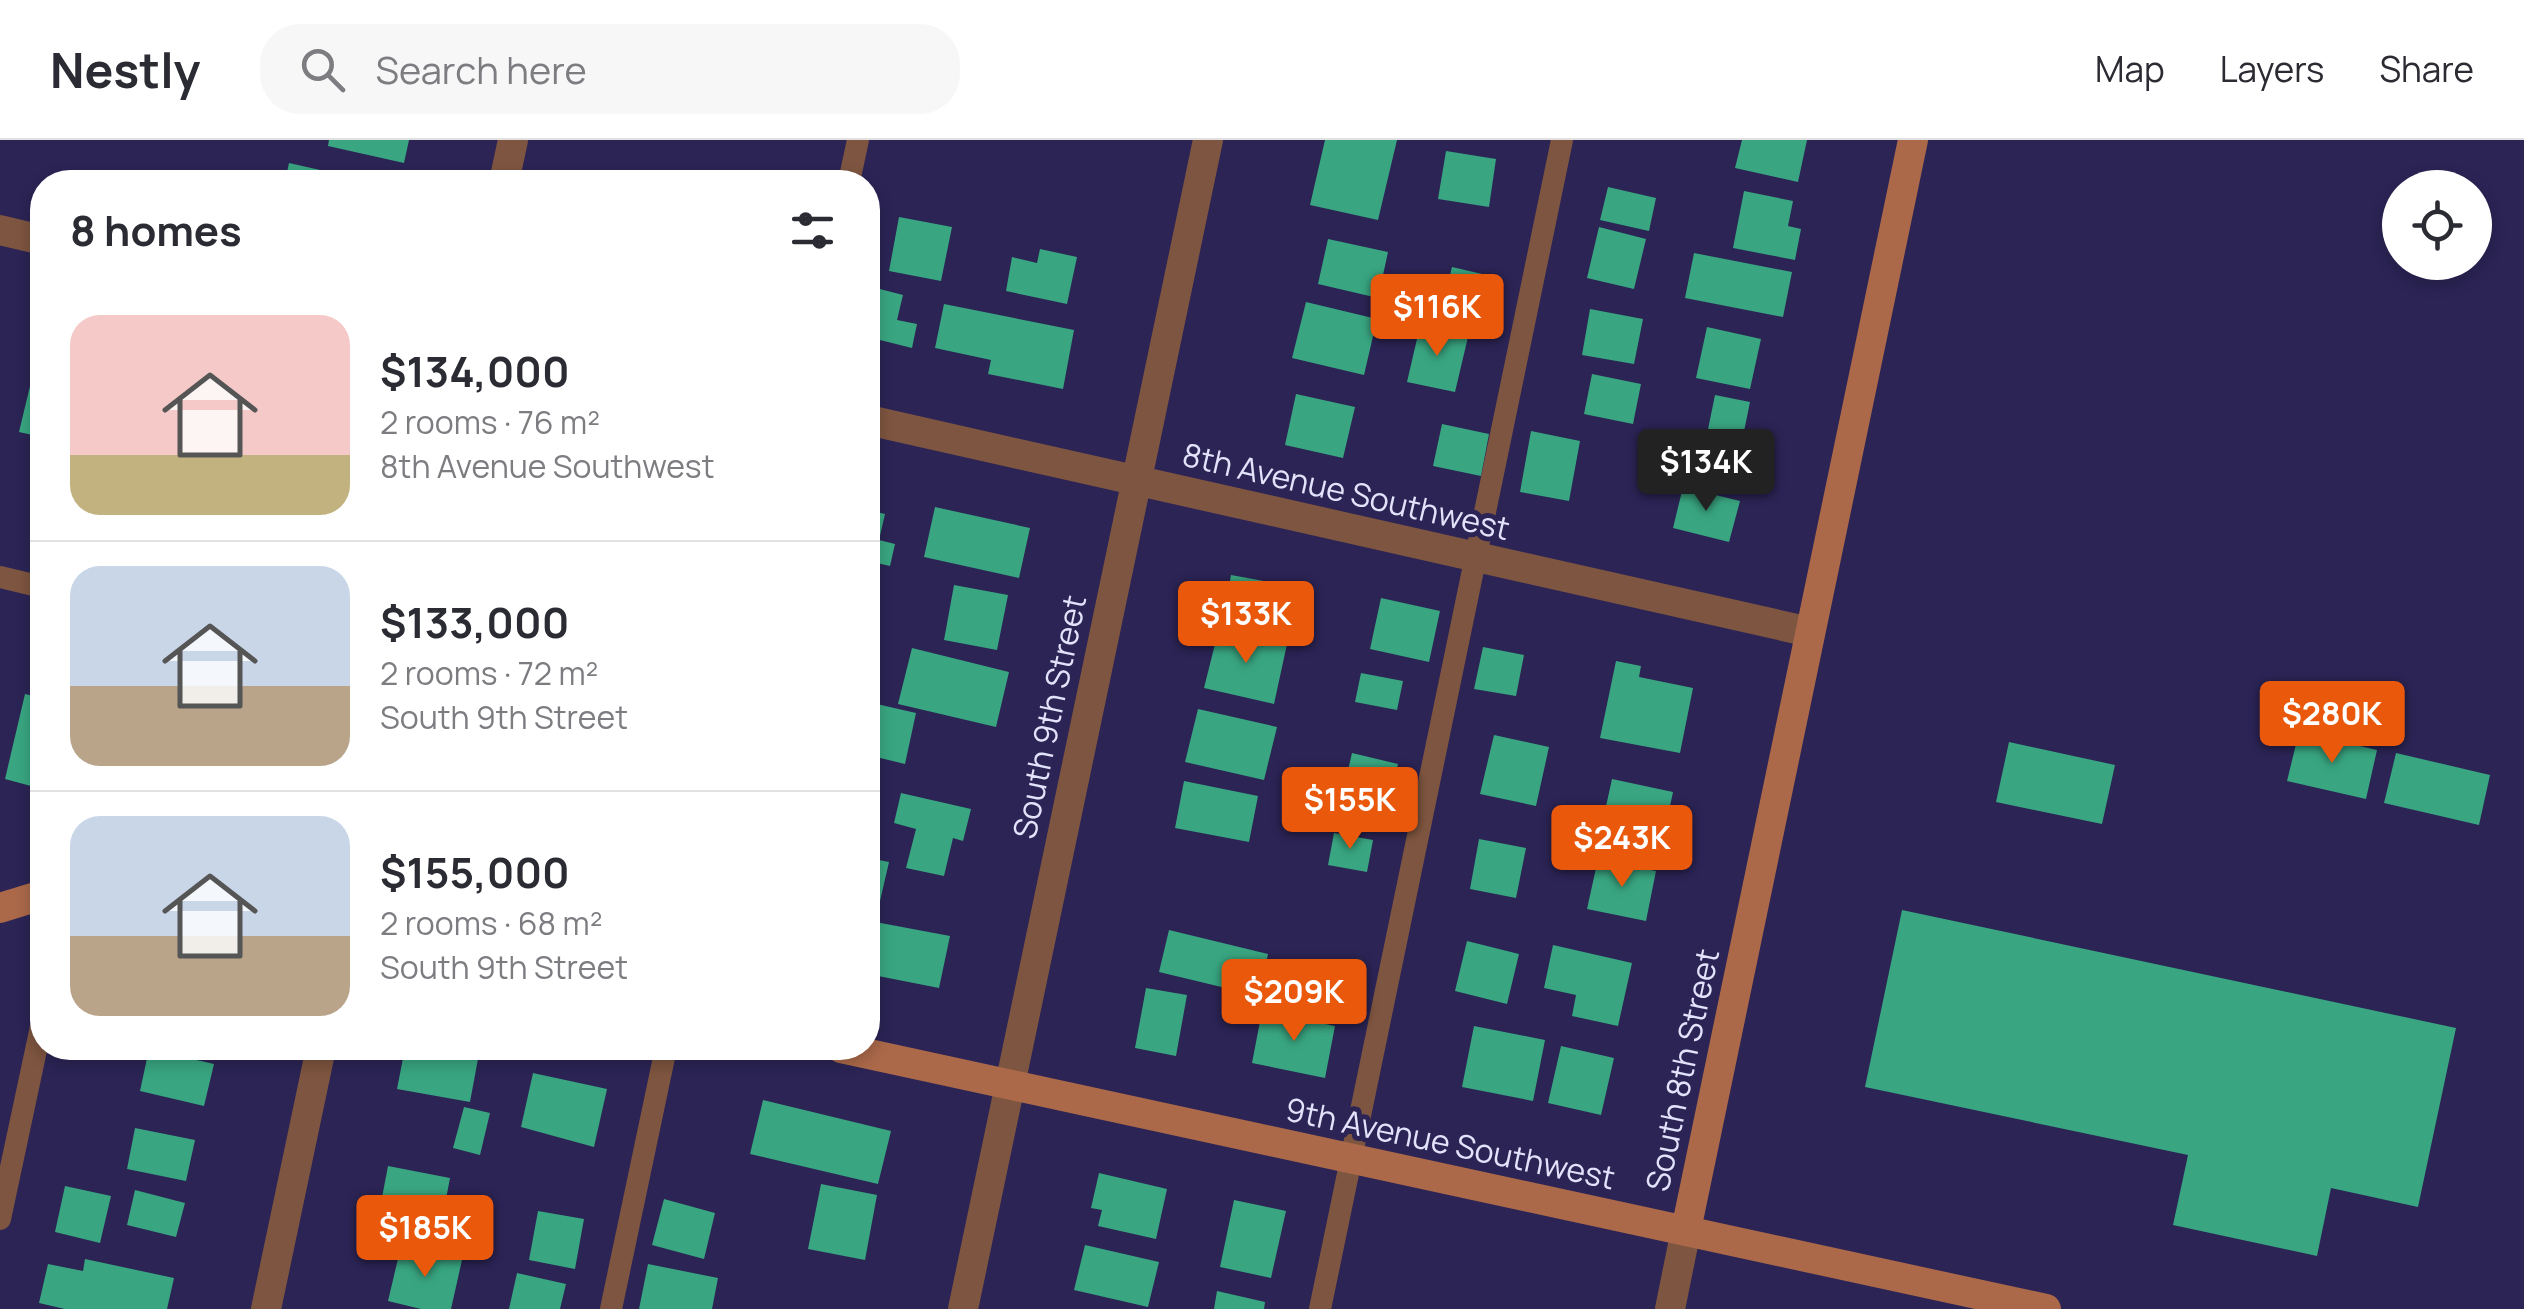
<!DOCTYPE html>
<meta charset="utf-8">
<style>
body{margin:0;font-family:Manrope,sans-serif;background:#f7f7f7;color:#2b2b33;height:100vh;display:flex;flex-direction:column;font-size:38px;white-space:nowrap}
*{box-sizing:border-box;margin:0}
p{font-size:32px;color:#7c7c81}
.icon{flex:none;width:55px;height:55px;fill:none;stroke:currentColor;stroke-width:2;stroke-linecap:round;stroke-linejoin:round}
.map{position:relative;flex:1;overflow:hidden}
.sheet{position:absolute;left:30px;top:30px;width:850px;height:890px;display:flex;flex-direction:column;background:#fff;border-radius:40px;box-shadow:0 5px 15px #0003}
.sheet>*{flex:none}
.fabs{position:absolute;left:2382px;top:30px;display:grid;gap:20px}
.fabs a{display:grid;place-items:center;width:110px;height:110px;border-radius:50%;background:#fff;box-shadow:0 5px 15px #0003;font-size:50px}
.price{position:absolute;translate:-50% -85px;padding:0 22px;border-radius:10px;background:#ea580c;color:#fff;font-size:32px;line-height:65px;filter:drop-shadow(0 2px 5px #0008)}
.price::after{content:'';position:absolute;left:50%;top:60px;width:30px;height:22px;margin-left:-15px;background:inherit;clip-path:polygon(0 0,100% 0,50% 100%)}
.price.active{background:#222;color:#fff}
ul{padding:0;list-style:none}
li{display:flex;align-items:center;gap:30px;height:250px;padding:0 40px}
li+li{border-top:2px solid #e1e1e2}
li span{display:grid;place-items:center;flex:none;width:280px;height:200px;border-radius:30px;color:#555}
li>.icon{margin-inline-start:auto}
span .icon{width:120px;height:120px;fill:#fffc;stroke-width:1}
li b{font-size:42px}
h2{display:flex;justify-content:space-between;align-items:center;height:120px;padding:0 40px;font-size:42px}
header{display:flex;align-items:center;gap:60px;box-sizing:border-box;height:140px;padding:0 50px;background:#fff;border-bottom:2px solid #e1e1e2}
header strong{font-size:48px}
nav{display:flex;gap:55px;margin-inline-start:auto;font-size:35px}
.search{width:700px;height:90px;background:#f7f7f7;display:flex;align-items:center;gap:25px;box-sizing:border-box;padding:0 35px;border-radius:40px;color:#7c7c81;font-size:38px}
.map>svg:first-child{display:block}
.building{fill:#39a681}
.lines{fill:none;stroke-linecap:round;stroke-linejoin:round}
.lane{stroke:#7e5540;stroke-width:22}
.street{stroke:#7e5540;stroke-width:30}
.secondary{stroke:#ab6949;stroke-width:30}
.labels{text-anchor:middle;stroke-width:10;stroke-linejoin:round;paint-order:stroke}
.street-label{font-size:32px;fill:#e3e2fb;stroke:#2b2455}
</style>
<header>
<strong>Nestly</strong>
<div class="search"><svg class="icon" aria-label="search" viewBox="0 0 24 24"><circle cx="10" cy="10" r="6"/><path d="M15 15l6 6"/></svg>Search here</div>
<nav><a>Map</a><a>Layers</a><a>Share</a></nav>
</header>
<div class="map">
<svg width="2524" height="1169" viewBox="0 0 2524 1169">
<rect width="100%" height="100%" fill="#2b2455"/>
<!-- building -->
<path class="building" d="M 329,0 L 409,0 L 404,23 L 328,6 Z
M 1325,0 L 1397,0 L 1378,80 L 1310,65 Z
M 1742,0 L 1807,0 L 1798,42 L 1735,28 Z
M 1446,11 L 1496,19 L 1489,67 L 1438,59 Z
M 289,23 L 369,41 L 369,42 L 285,42 Z
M 1608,47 L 1656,58 L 1649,91 L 1600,80 Z
M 1744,51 L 1793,61 L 1788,86 L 1801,89 L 1795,120 L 1733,108 Z
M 899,77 L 952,87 L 941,141 L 889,131 Z
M 1599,87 L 1646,99 L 1634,149 L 1587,138 Z
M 1328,99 L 1388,112 L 1378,158 L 1318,144 Z
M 1040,109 L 1077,117 L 1067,164 L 1006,151 L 1012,117 L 1037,123 Z
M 1694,113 L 1792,132 L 1783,177 L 1685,158 Z
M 1452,127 L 1495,137 L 1486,178 L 1442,168 Z
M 872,147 L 903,155 L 897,180 L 917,184 L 912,208 L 868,197 Z
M 1306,162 L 1377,179 L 1364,235 L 1292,218 Z
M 944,164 L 1074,190 L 1063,249 L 988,234 L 991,220 L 935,208 Z
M 1590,169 L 1643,179 L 1634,224 L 1582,215 Z
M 1420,186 L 1468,197 L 1455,252 L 1407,242 Z
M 1707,187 L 1761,199 L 1750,249 L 1696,238 Z
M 37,217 L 42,218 L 42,319 L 32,316 L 37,296 L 19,292 Z
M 1592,234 L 1641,244 L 1633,284 L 1584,274 Z
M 1296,254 L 1355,267 L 1343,318 L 1285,305 Z
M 1715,255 L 1750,262 L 1739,316 L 1704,309 Z
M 1442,284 L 1489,294 L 1481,336 L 1433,326 Z
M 1531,291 L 1580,301 L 1569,361 L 1520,352 Z
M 1683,347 L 1740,361 L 1729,402 L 1673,388 Z
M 935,367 L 1030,388 L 1019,438 L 924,417 Z
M 868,370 L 885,374 L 879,400 L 895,404 L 890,426 L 868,421 Z
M 1231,435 L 1312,450 L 1304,495 L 1223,480 Z
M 954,445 L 1008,455 L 997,510 L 944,500 Z
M 1381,458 L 1440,471 L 1429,522 L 1370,509 Z
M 1219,488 L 1287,504 L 1274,564 L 1204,548 Z
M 1483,507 L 1524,515 L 1516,556 L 1474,549 Z
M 912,508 L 1009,532 L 996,587 L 898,564 Z
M 1616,521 L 1641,526 L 1639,537 L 1693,548 L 1680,613 L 1600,598 Z
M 1361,533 L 1403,541 L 1397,570 L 1355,562 Z
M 25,554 L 42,558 L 42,649 L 5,639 Z
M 868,562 L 916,573 L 905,624 L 868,615 Z
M 1198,569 L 1277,587 L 1264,640 L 1185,622 Z
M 2299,592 L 2377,610 L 2366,659 L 2287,641 Z
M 1494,595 L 1549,607 L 1536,666 L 1480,654 Z
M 2009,602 L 2115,625 L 2102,684 L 1996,662 Z
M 1352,613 L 1398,624 L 1387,670 L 1341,660 Z
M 2396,613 L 2490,635 L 2479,685 L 2384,663 Z
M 1612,639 L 1673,652 L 1662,703 L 1601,689 Z
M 1184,641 L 1258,656 L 1249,702 L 1175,688 Z
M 901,653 L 971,669 L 963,701 L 953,698 L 944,736 L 906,728 L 916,689 L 894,683 Z
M 1334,693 L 1373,700 L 1367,732 L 1328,725 Z
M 1479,699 L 1526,708 L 1516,758 L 1470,749 Z
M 868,718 L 889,722 L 880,761 L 868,759 Z
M 1598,719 L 1656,731 L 1646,781 L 1587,769 Z
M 1902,770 L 2456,888 L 2418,1067 L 2331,1048 L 2317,1116 L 2173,1085 L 2188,1015 L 1865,947 Z
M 870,781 L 950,796 L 939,848 L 868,834 Z
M 1169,790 L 1268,814 L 1259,856 L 1159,832 Z
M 1467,801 L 1519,814 L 1507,864 L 1455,851 Z
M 1553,805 L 1632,823 L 1618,886 L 1572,876 L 1576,855 L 1544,848 Z
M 1146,848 L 1187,855 L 1176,916 L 1135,908 Z
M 1262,871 L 1335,886 L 1325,938 L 1252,923 Z
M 1474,886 L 1545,900 L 1533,961 L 1462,947 Z
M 1561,906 L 1614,918 L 1601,975 L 1548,963 Z
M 405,908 L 480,908 L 470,962 L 397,949 Z
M 149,909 L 214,924 L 204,966 L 140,951 Z
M 533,933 L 607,949 L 594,1007 L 521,987 Z
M 763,960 L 891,991 L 878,1044 L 750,1014 Z
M 464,967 L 490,973 L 480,1015 L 453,1008 Z
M 135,988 L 195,1000 L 186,1041 L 127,1029 Z
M 388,1026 L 450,1038 L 438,1101 L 376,1089 Z
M 1099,1033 L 1167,1049 L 1156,1099 L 1098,1086 L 1102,1070 L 1091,1068 Z
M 821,1044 L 877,1055 L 865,1120 L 808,1109 Z
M 65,1046 L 111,1056 L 100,1103 L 55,1092 Z
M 135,1050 L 185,1063 L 176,1097 L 127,1085 Z
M 664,1059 L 715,1073 L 704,1119 L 652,1105 Z
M 1234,1060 L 1286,1071 L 1271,1138 L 1220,1127 Z
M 538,1071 L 584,1079 L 575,1129 L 529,1120 Z
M 1085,1105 L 1159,1122 L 1148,1167 L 1074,1150 Z
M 401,1106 L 462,1120 L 451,1169 L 421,1169 L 388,1161 Z
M 85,1119 L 174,1138 L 167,1169 L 65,1169 L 39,1163 L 48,1124 L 83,1131 Z
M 648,1124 L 718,1138 L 712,1169 L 639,1169 Z
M 517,1133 L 566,1144 L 560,1169 L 509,1169 Z
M 1217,1151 L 1265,1162 L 1264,1169 L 1214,1169 Z"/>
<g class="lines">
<!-- lane -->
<path class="lane" d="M 849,42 L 858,0
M 0,437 L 42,447
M 0,1079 L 42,882
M 611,1169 L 666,908
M 1320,1169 L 1562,0"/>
<!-- street -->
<path class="street" d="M 504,42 L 513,0
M 0,90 L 42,100
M 868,280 L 1810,492
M 266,1169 L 321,908
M 963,1169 L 1208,0
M 1670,1169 L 1686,1090"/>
<!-- secondary -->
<path class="secondary" d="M 0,768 L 42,755
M 841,908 L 2046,1169
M 1686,1090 L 1913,0"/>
</g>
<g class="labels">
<!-- street labels -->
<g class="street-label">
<text transform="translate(1346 352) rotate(13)" y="11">8th Avenue Southwest</text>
<text transform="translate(1050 577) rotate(-78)" y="11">South 9th Street</text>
<text transform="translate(1683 930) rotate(-78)" y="11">South 8th Street</text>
<text transform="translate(1450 1004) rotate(12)" y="11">9th Avenue Southwest</text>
</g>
</g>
</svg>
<div class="fabs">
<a><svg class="icon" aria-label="locate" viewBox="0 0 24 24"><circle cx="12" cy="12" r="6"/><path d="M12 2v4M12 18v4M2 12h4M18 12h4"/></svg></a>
</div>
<b class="price" style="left:1437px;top:219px">$116K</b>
<b class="price active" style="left:1706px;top:374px">$134K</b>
<b class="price" style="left:1246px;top:526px">$133K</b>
<b class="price" style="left:2332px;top:626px">$280K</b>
<b class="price" style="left:1350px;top:712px">$155K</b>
<b class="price" style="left:1622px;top:750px">$243K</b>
<b class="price" style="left:1294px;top:904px">$209K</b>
<b class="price" style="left:425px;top:1140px">$185K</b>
<section class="sheet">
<h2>8 homes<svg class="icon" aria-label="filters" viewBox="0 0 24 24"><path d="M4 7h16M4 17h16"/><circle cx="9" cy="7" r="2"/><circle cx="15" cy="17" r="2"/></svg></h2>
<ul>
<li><span style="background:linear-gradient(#f6c9c9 70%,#c2b280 0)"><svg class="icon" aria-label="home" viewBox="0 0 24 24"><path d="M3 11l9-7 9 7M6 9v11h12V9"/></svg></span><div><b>$134,000</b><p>2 rooms · 76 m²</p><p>8th Avenue Southwest</p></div></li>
<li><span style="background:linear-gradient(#c9d6e8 60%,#b9a48a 0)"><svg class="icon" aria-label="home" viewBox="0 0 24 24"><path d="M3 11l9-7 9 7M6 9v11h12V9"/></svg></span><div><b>$133,000</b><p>2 rooms · 72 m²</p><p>South 9th Street</p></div></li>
<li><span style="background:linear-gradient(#c9d6e8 60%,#b9a48a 0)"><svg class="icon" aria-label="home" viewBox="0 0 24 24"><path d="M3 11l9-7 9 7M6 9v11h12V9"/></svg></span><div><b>$155,000</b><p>2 rooms · 68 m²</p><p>South 9th Street</p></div></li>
</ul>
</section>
</div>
